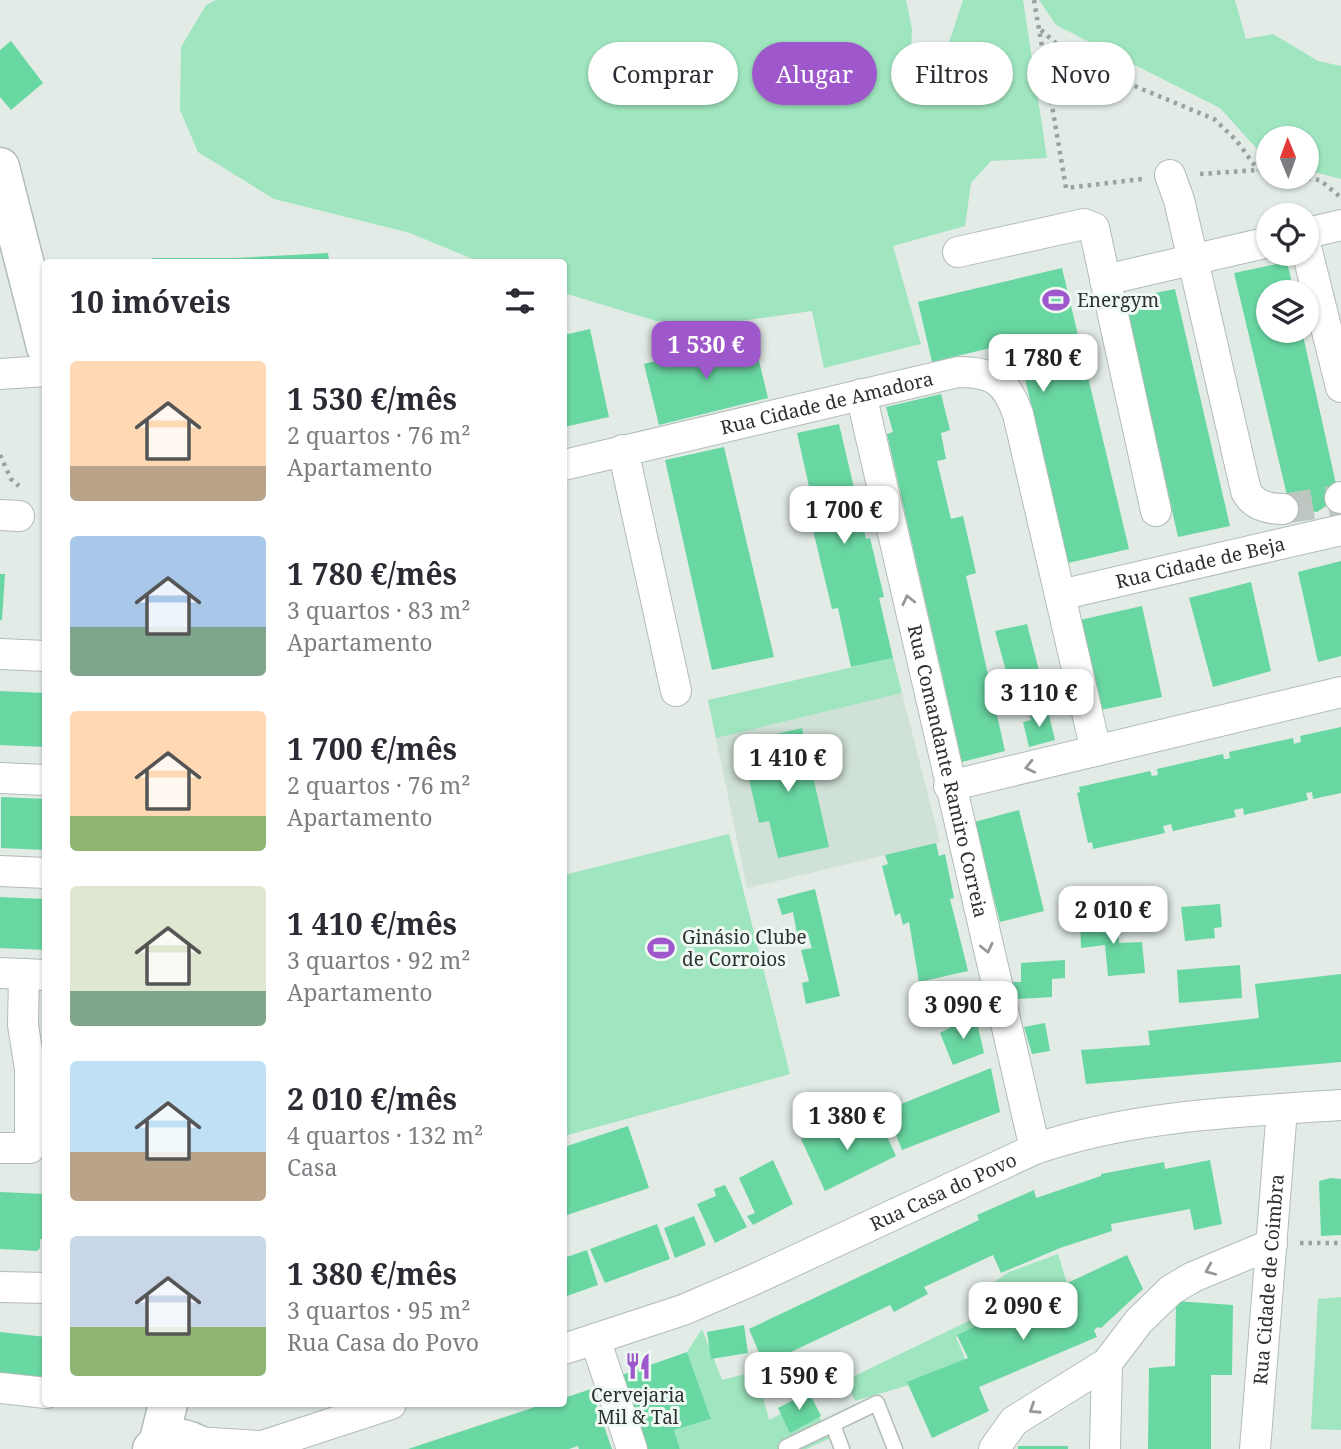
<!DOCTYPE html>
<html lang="pt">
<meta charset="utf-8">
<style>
body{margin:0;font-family:"Noto Serif",serif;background:#f7f7f7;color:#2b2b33;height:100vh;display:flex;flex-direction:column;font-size:26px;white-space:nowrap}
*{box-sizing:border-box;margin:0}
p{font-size:23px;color:#7c7c81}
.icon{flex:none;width:38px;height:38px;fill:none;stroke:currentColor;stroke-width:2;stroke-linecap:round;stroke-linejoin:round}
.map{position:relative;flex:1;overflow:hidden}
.sheet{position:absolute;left:42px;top:259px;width:525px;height:1148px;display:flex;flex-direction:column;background:#fff;border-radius:7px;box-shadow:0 2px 5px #0004}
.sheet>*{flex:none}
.banner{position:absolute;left:588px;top:42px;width:648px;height:63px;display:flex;gap:14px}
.needle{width:46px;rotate:359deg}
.controls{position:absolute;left:1256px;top:126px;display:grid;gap:14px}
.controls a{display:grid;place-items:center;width:63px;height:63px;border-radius:50%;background:#fff;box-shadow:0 2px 5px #0004;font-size:35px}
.price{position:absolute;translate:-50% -60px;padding:0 16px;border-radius:14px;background:#fff;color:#222;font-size:23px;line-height:46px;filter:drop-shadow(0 2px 4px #0008)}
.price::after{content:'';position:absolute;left:50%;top:42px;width:21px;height:16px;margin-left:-10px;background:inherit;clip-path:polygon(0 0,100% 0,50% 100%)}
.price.active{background:#9f58cb;color:#fff}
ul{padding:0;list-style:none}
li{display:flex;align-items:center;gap:21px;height:175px;padding:0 28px}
li span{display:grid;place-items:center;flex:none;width:196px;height:140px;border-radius:7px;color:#555}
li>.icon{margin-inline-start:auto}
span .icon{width:84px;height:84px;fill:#fffc;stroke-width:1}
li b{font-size:30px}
h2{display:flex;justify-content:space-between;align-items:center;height:84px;padding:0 28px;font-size:30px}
.chip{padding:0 24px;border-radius:32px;background:#fff;box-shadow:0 2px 5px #0004;font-size:24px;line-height:63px}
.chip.active{background:#9f58cb;color:#fff}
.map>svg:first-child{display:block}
.built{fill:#d0e1d7}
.green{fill:#9fe5bf}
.building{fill:#69d7a2}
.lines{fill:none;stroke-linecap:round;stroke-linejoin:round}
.minor-tunnel{stroke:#bec6c1;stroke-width:30;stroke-dasharray:30 15;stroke-linecap:butt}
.service-casing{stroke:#b3bcb7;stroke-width:17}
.minor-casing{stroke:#b3bcb7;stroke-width:32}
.secondary-casing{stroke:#b3bcb7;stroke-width:41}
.primary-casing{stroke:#b3bcb7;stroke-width:41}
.path{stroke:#9ba29e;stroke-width:4.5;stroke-dasharray:3.5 5;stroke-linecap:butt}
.service{stroke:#fff;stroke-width:14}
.minor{stroke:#fff;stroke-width:30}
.secondary{stroke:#fff;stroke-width:38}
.primary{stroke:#fff;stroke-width:38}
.oneway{stroke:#969897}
.labels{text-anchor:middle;stroke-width:6;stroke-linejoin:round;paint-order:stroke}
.poi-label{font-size:19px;fill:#2e312f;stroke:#eff9f3;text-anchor:start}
.street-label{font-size:19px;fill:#2e312f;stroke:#eff9f3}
</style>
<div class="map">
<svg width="1341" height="1449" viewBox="0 0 1341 1449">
<rect width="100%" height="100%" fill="#e2ebe6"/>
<!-- built -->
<path class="built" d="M 893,658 L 940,842 L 747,888 L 708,700 Z"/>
<!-- green -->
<path class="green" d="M 216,0 L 906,0 L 912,29 L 910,77 L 933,80 L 951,37 L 963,0 L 1023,0 L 1047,158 L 991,161 L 971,183 L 965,226 L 893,246 L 921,344 L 824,368 L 812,311 L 740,321 L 656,321 L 564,293 L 564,262 L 480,262 L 410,233 L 274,199 L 198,152 L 180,110 L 181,47 L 206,5 Z
M 1039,0 L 1235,0 L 1246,39 L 1273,34 L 1318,61 L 1341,66 L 1341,179 L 1307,170 L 1307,138 L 1269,138 L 1269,160 L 1266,159 L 1220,108 L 1056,25 Z
M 893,658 L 902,693 L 716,738 L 708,700 Z
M 729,834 L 790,1074 L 564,1136 L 564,875 Z
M 1058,1254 L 1070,1293 L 956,1337 L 967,1363 L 909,1385 L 855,1401 L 846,1380 L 977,1317 L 970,1298 L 1009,1272 Z
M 1341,1297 L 1341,1430 L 1311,1429 L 1318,1299 Z
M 702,1329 L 722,1380 L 756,1371 L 769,1420 L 810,1399 L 831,1438 L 806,1449 L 680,1449 L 674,1430 L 711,1419 L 687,1352 Z"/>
<!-- building -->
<path class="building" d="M 11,41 L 43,83 L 11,110 L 0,97 L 0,50 Z
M 328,253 L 329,260 L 344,259 L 344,262 L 149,262 L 153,258 L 238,258 Z
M 1287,262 L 1294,292 L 1269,292 L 1269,331 L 1302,331 L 1340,502 L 1329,504 L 1317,512 L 1301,510 L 1291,512 L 1234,273 Z
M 1062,268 L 1129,549 L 1068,563 L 1020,357 L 1003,345 L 932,362 L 918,302 Z
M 1175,289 L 1230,526 L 1178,537 L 1125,299 Z
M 590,329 L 609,417 L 564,427 L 564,335 Z
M 753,336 L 768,398 L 659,425 L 644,364 Z
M 941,394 L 950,430 L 941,433 L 946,459 L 937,461 L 951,519 L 963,516 L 976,573 L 966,576 L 1005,751 L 962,762 L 887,434 L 893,432 L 886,407 Z
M 839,424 L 866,539 L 870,538 L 884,597 L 879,598 L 893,658 L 851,667 L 838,608 L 832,609 L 804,493 L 810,491 L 797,433 Z
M 724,447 L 774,657 L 712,670 L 665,460 Z
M 1341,561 L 1341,656 L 1318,662 L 1298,572 Z
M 0,574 L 5,574 L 2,620 L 0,620 Z
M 1251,582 L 1271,671 L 1213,687 L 1189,598 Z
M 1142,606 L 1162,697 L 1101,710 L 1080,620 Z
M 1027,624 L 1042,682 L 1011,689 L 995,631 Z
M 0,691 L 46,693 L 46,747 L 0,745 Z
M 1048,711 L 1055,740 L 1029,747 L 1023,722 L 1031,720 L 1030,716 Z
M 1341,727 L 1341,793 L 1313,799 L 1312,792 L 1306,793 L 1308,800 L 1244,815 L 1243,808 L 1234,810 L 1236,817 L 1173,831 L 1171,824 L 1163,826 L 1165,833 L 1093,849 L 1092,842 L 1088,843 L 1077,793 L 1080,792 L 1079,787 L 1150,771 L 1152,776 L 1158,775 L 1157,769 L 1223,754 L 1224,759 L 1226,759 L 1230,758 L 1229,752 L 1293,738 L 1294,744 L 1297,743 L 1301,742 L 1300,736 Z
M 802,728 L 829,847 L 778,858 L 769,821 L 759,823 L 749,779 L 759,777 L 751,740 Z
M 1,797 L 46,799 L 46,850 L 1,848 Z
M 1019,810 L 1044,911 L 1000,922 L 974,822 Z
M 936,843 L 939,856 L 945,854 L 954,898 L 950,899 L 968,971 L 919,982 L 909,922 L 903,925 L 900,913 L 895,916 L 882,866 L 888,864 L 885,855 Z
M 815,889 L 840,996 L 806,1004 L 802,983 L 809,981 L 801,950 L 812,948 L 807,932 L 797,934 L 793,912 L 782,915 L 777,899 Z
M 0,897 L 46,899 L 46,950 L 0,948 Z
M 1220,904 L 1222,927 L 1214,928 L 1215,938 L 1185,941 L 1181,907 Z
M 1118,915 L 1119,943 L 1142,942 L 1145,973 L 1108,976 L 1105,945 L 1081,948 L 1080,919 Z
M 1065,960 L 1065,978 L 1052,979 L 1052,997 L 1017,999 L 1013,982 L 1021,982 L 1021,963 Z
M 1240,965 L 1242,998 L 1179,1003 L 1177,970 Z
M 1341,974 L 1341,1062 L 1086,1084 L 1081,1050 L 1150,1045 L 1148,1031 L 1259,1018 L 1255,984 Z
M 969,982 L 975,1014 L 946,1020 L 943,1012 L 934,1013 L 930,992 Z
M 975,1014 L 984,1053 L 953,1065 L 940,1033 Z
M 1045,1023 L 1050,1051 L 1032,1054 L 1024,1027 Z
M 991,1068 L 1000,1112 L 902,1150 L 886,1110 Z
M 878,1117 L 896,1156 L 825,1191 L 801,1139 L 836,1121 L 842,1135 Z
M 628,1126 L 649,1188 L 564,1216 L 564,1147 Z
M 773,1160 L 793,1204 L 753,1225 L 747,1216 L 755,1213 L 739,1178 Z
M 1210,1160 L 1222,1224 L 1194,1230 L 1190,1209 L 1111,1224 L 1112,1231 L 1060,1248 L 1001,1273 L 993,1255 L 924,1287 L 928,1294 L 894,1312 L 890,1305 L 791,1352 L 794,1359 L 766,1369 L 749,1329 L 979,1220 L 977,1215 L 1034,1190 L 1036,1198 L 1101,1176 L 1101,1174 L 1164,1162 L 1165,1169 Z
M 1331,1178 L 1341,1179 L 1341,1235 L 1321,1236 L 1319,1181 Z
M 725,1185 L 747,1227 L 715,1243 L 697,1204 L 716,1196 L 714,1189 Z
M 0,1192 L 44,1194 L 46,1196 L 46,1240 L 40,1239 L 40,1248 L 37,1251 L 0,1249 Z
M 694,1216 L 706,1245 L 675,1258 L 664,1228 Z
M 657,1224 L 670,1259 L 605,1283 L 590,1249 Z
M 587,1250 L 598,1285 L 564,1297 L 564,1258 Z
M 1127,1255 L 1143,1289 L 1101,1328 L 1098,1327 L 1094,1330 L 1097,1337 L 979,1387 L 989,1411 L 932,1438 L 907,1382 L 968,1358 L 957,1335 Z
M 1176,1301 L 1233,1305 L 1232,1375 L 1211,1375 L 1211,1449 L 1148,1449 L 1149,1368 L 1175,1366 Z
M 744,1325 L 748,1353 L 711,1359 L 707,1332 Z
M 0,1332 L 46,1337 L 46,1377 L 0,1373 Z
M 687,1352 L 711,1419 L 674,1430 L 680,1449 L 645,1449 L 619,1376 Z
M 591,1389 L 612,1449 L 579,1449 L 578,1446 L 569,1449 L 408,1449 L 544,1404 L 564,1404 L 564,1398 Z
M 809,1392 L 821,1416 L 790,1433 L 778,1408 Z
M 1018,1446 L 1068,1446 L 1068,1449 L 1018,1449 Z"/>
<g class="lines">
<!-- minor-tunnel -->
<path class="minor-tunnel" d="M 1283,509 L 1332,501 L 1340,498"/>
<defs>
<path id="service" d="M 833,1425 L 842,1449
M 787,1449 L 786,1447 L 877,1403 L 895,1449"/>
<g id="minor">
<path d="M 1170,175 L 1179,200 L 1193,260 L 1246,491 C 1253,505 1268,509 1283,509"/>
<path d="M 1307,233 L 1341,225"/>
<path d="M 1307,251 L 1341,387"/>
<path d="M 958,252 L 1084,224 L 1094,228 L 1156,511"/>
<path d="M 1105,280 L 1269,242"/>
<path d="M 0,374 L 46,371"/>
<path id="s1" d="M 861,394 L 1035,1149"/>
<path d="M 623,450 L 676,691"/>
<path id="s2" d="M 564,465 L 958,372 C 994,372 1006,381 1018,414 L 1096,751"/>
<path d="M 1340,498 L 1341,497"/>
<path d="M 0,515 L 19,516"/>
<path id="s3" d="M 1060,595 L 1341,530"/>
<path d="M 0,654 L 46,656"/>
<path d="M 0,778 L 46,780"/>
<path d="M 949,786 L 1341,692"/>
<path d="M 0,871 L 46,873"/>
<path d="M 0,973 L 46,975"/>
<path d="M 0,1148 L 30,1148 L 30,1069 L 23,1025 L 24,974"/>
<path d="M 0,1287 L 46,1288"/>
<path d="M 595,1339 L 632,1449"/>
<path id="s4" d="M 564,1349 L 683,1310 L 753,1280 L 1035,1149 C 1133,1115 1238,1112 1341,1105"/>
<path d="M 0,1388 L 46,1393"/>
<path d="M 195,1442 L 258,1446"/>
<path d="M 253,1449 L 391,1404"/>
<path d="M 994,1449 L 1014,1421 L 1107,1363 L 1139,1321 L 1171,1290 L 1193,1277 L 1272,1244"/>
<path d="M 1105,1449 L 1107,1363"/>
<path id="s5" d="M 1255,1449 L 1282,1109"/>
</g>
<path id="secondary" d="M 0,167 L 46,347
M 158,1444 L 168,1404"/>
<path id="primary" d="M 152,1449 C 169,1434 187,1436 204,1449"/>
</defs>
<!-- service casing -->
<use href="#service" class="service-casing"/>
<!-- minor casing -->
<use href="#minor" class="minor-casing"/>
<!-- secondary casing -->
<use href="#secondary" class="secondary-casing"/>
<!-- primary casing -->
<use href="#primary" class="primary-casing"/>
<!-- path -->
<path class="path" d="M 1034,0 L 1066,188 L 1142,179
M 1041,30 L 1077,62 L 1214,119 L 1236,140 L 1258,170
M 1200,174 L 1258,170 L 1269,172
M 1299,177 L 1320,180 L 1339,196
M 0,455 L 11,479 L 19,486
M 1300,1243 L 1341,1243"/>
<!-- service -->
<use href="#service" class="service"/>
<!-- minor -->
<use href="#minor" class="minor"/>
<!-- secondary -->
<use href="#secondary" class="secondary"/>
<!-- primary -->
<use href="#primary" class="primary"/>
</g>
<!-- one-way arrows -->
<defs><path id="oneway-chevron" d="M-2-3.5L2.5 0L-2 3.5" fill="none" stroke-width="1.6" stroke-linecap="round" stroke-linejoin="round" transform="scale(1.75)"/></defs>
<g class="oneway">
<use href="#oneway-chevron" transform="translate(908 600) rotate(-103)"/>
<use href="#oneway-chevron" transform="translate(1030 767) rotate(167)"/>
<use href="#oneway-chevron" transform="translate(987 948) rotate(77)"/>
<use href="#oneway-chevron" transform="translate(1210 1270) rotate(157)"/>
<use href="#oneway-chevron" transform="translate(1034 1409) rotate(147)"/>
</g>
<!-- icons -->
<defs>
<symbol id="stadium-bare" viewBox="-9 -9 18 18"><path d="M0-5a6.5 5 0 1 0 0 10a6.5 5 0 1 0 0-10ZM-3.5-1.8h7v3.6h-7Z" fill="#9f58cb" stroke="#eff9f3" stroke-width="2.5" paint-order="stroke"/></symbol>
<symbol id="restaurant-bare" viewBox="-9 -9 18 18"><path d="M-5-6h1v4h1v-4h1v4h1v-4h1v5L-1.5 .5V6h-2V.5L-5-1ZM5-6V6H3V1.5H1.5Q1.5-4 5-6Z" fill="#9f58cb" stroke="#eff9f3" stroke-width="2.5" paint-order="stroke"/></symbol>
</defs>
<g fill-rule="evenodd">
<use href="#stadium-bare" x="1037" y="281" width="38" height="38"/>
<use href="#stadium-bare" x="642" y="929" width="38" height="38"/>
<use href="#restaurant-bare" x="619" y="1347" width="38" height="38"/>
</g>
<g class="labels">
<!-- poi labels -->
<g class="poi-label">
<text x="1077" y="307">Energym</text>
<text x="682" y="944">Ginásio Clube<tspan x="682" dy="22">de Corroios</tspan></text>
<text x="638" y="1402" text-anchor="middle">Cervejaria<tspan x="638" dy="22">Mil &amp; Tal</tspan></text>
</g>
<!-- street labels -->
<g class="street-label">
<text dy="7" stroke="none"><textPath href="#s2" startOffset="270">Rua Cidade de Amadora</textPath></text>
<text dy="7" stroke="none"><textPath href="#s3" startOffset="144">Rua Cidade de Beja</textPath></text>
<text dy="7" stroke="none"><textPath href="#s1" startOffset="387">Rua Comandante Ramiro Correia</textPath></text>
<text dy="7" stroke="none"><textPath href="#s4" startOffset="411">Rua Casa do Povo</textPath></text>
<text dy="7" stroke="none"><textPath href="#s5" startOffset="170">Rua Cidade de Coimbra</textPath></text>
</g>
</g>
</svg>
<div class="controls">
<a><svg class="needle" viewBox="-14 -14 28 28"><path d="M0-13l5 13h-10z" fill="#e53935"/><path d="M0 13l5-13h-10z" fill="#7c7c81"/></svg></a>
<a><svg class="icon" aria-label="locate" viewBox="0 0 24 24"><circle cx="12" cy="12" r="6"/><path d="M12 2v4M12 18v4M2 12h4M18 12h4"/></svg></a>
<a><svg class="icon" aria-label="layers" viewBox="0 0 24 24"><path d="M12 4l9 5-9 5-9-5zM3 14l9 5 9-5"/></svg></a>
</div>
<b class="price active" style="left:706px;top:381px">1 530 €</b>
<b class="price" style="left:1043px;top:394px">1 780 €</b>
<b class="price" style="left:844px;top:546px">1 700 €</b>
<b class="price" style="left:1039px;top:729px">3 110 €</b>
<b class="price" style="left:788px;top:794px">1 410 €</b>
<b class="price" style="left:1113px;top:946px">2 010 €</b>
<b class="price" style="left:963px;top:1041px">3 090 €</b>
<b class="price" style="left:847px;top:1152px">1 380 €</b>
<b class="price" style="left:1023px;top:1342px">2 090 €</b>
<b class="price" style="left:799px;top:1412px">1 590 €</b>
<div class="banner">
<a class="chip">Comprar</a>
<a class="chip active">Alugar</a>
<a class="chip">Filtros</a>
<a class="chip">Novo</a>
</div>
<section class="sheet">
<h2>10 imóveis<svg class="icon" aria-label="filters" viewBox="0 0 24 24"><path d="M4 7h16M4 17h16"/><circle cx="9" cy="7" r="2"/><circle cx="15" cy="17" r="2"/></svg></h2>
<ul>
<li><span style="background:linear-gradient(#ffd9b3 75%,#b9a48a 0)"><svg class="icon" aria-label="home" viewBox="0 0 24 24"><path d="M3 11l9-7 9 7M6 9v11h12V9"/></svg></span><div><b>1 530 €/mês</b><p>2 quartos · 76 m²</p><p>Apartamento</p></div></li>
<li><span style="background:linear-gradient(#a9c7e8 65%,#7fa58c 0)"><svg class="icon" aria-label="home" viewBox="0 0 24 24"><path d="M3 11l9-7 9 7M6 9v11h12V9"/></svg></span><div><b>1 780 €/mês</b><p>3 quartos · 83 m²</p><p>Apartamento</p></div></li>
<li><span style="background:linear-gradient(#ffd9b3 75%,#8fb573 0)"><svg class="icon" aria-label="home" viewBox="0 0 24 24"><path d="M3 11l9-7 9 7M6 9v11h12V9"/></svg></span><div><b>1 700 €/mês</b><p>2 quartos · 76 m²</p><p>Apartamento</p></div></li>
<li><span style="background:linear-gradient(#dfe7d0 75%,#7fa58c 0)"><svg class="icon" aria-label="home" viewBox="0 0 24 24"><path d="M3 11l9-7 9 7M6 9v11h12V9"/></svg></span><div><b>1 410 €/mês</b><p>3 quartos · 92 m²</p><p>Apartamento</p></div></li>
<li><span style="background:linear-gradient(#bfe0f5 65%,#b9a48a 0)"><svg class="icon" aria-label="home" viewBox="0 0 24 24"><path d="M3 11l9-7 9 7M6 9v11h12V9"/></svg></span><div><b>2 010 €/mês</b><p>4 quartos · 132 m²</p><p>Casa</p></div></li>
<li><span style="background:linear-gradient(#c9d6e8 65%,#8fb573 0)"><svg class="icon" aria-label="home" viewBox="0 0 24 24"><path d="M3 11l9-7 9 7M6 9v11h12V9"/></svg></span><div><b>1 380 €/mês</b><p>3 quartos · 95 m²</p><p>Rua Casa do Povo</p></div></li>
</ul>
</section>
</div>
